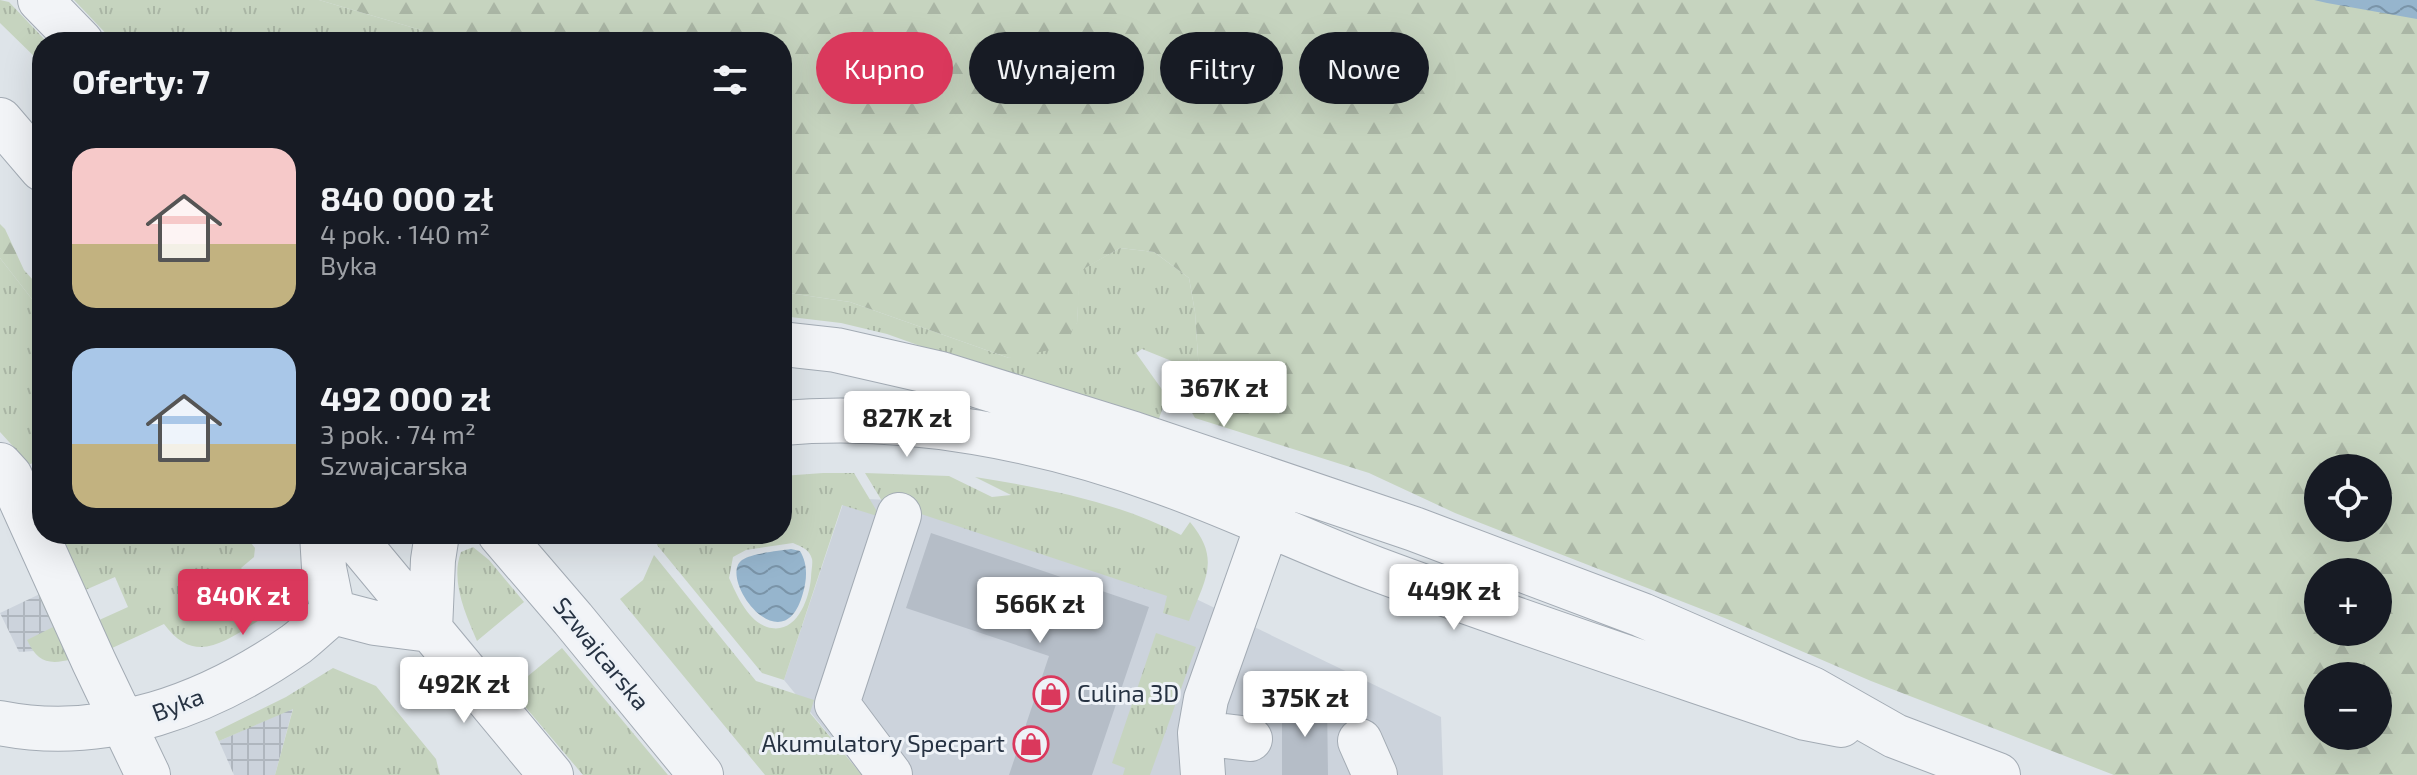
<!DOCTYPE html>
<html lang="pl">
<meta charset="utf-8">
<style>
body{margin:0;font-family:"Exo 2",sans-serif;background:#242831;color:#f1f3f6;height:100vh;display:flex;flex-direction:column;font-size:30px;white-space:nowrap}
*{box-sizing:border-box;margin:0}
p{font-size:26px;color:#9ea1a6}
.icon{flex:none;width:44px;height:44px;fill:none;stroke:currentColor;stroke-width:2;stroke-linecap:round;stroke-linejoin:round}
.map{position:relative;flex:1;overflow:hidden}
.side{position:absolute;left:32px;top:32px;width:760px;height:512px;display:flex;flex-direction:column;background:#171b24;border-radius:32px;box-shadow:0 8px 32px #0002}
.side>*{flex:none}
.hud{position:absolute;left:816px;top:32px;width:760px;height:72px;display:flex;gap:16px}
.controls{position:absolute;left:2304px;top:454px;display:grid;gap:16px}
.controls a{display:grid;place-items:center;width:88px;height:88px;border-radius:50%;background:#171b24;box-shadow:0 8px 32px #0002;font-size:40px}
.price{position:absolute;translate:-50% -68px;padding:0 18px;border-radius:8px;background:#fff;color:#222;font-size:26px;line-height:52px;filter:drop-shadow(0 2px 4px #0008)}
.price::after{content:'';position:absolute;left:50%;top:48px;width:24px;height:18px;margin-left:-12px;background:inherit;clip-path:polygon(0 0,100% 0,50% 100%)}
.price.active{background:#da385c;color:#fff}
ul{padding:0;list-style:none}
li{display:flex;align-items:center;gap:24px;height:200px;padding:0 40px}
li span{display:grid;place-items:center;flex:none;width:224px;height:160px;border-radius:24px;color:#555}
li>.icon{margin-inline-start:auto}
span .icon{width:96px;height:96px;fill:#fffc;stroke-width:1}
li b{font-size:34px}
h2{display:flex;justify-content:space-between;align-items:center;height:96px;padding:0 40px;font-size:34px}
.tag{padding:0 28px;border-radius:36px;background:#171b24;box-shadow:0 8px 32px #0002;font-size:28px;line-height:72px}
.tag.active{background:#da385c;color:#fff}
.map>svg:first-child{display:block}
.built{fill:#ccd3dc}
.industrial{fill:url(#industrial-grid)}
.grass{fill:url(#grass-tufts);fill-rule:evenodd}
.forest{fill:url(#forest-firs);fill-rule:evenodd}
.water{fill:url(#water-waves)}
.building{fill:#b5bdc7}
.lines{fill:none;stroke-linecap:round;stroke-linejoin:round}
.minor-casing{stroke:#a3abb4;stroke-width:46}
.minor{stroke:#f2f4f7;stroke-width:44}
.labels{text-anchor:middle;stroke-width:6;stroke-linejoin:round;paint-order:stroke}
.street-label{font-size:24px;fill:#263242;stroke:#eef2f7}
.poi-label{font-size:24px;fill:#263242;stroke:#eef2f7;text-anchor:start}
</style>
<div class="map">
<svg width="2417" height="775" viewBox="0 0 2417 775">
<defs>
<pattern id="industrial-grid" width="8" height="8" patternUnits="userSpaceOnUse" patternTransform="scale(2)"><rect width="8" height="8" fill="#ccd3dc"/><path d="M0 4h8M4 0v8" fill="none" stroke="#afb6be"/></pattern>
<pattern id="grass-tufts" width="24" height="20" patternUnits="userSpaceOnUse" patternTransform="scale(2)"><rect width="24" height="20" fill="#c6d4bf"/><path d="M3 7l-1-3M5 7V3M7 7l1-3M15 17l-1-3M17 17v-4M19 17l1-3" fill="none" stroke="#aab6a5"/></pattern>
<pattern id="forest-firs" width="22" height="20" patternUnits="userSpaceOnUse" patternTransform="scale(2)"><rect width="22" height="20" fill="#c6d4bf"/><path d="M5 1l3.5 6h-7zM16 11l3.5 6h-7z" fill="#aab6a5"/></pattern>
<pattern id="water-waves" width="16" height="10" patternUnits="userSpaceOnUse" patternTransform="scale(2)"><rect width="16" height="10" fill="#96b5cd"/><path d="M0 5q4-4 8 0t8 0" fill="none" stroke="#7a94a8"/></pattern>
</defs>
<rect width="100%" height="100%" fill="#dee4e9"/>
<!-- built -->
<path class="built" d="M 845,498 L 933,502 L 1142,573 L 1441,717 L 1443,775 L 862,775 L 784,680 Z"/>
<!-- industrial -->
<path class="industrial" d="M 44,592 L 68,641 L 34,651 L 19,652 L 0,613 Z
M 293,708 L 275,775 L 234,775 L 219,741 Z"/>
<!-- grass -->
<path class="grass" d="M 0,0 L 9,2 L 47,42 L 42,42 L 42,64 L 0,23 Z
M 74,0 L 319,0 L 421,30 L 430,42 L 114,42 Z
M 1120,248 L 1154,252 L 1189,278 L 1195,312 L 1199,372 L 1142,349 L 1136,353 L 1178,412 L 1163,407 L 1155,430 L 887,334 L 841,323 L 782,316 L 782,292 L 850,302 L 1009,358 L 1077,323 L 1079,271 Z
M 0,258 L 42,312 L 42,459 L 26,466 L 20,454 L 0,432 Z
M 823,473 L 854,473 L 878,513 L 877,516 L 842,505 L 784,680 L 762,673 L 657,545 L 660,534 L 782,534 L 782,476 ZM 793,543 C 802,547 809,549 812,559 C 813,564 811,572 811,578 C 809,600 796,636 767,627 C 747,620 737,595 729,578 L 733,557 L 746,550 Z
M 865,473 L 949,476 L 992,497 L 1011,495 L 975,477 C 1044,488 1119,502 1181,535 L 1190,522 C 1222,560 1204,581 1189,621 L 1163,613 L 1167,596 L 882,501 Z
M 56,534 L 244,534 L 255,548 L 254,557 L 241,568 L 250,579 L 263,569 L 274,571 L 282,581 C 282,589 284,599 279,606 C 273,614 261,619 253,624 C 220,645 193,663 164,624 L 110,649 L 97,621 L 128,607 L 115,577 L 83,591 Z
M 473,547 L 489,560 L 524,602 L 477,641 C 466,615 450,581 461,552 Z
M 654,555 L 756,681 L 814,700 L 810,713 L 862,775 L 765,775 L 620,599 L 643,580 Z
M 43,592 L 73,659 C 49,665 38,663 27,640 L 53,627 L 38,594 Z
M 1156,633 L 1196,647 L 1150,775 L 1123,775 L 1125,768 L 1112,763 Z
M 562,648 L 668,775 L 583,775 L 511,690 Z
M 333,668 L 376,686 L 436,759 L 440,775 L 275,775 L 293,709 L 219,741 L 215,732 L 286,697 Z"/>
<!-- forest -->
<path class="forest" d="M 319,0 L 2417,0 L 2417,775 L 2114,775 L 1871,681 L 1727,619 L 1455,513 L 1369,473 L 1195,418 L 1183,397 L 1185,378 L 1199,372 L 1195,312 L 1189,278 L 1154,252 L 1120,248 L 1080,271 L 1077,323 L 1060,348 L 1009,358 L 850,302 L 782,292 L 782,42 L 430,42 L 421,30 ZM 2318,468 L 2378,468 L 2378,528 L 2318,528 ZM 2318,572 L 2378,572 L 2378,632 L 2318,632 ZM 2318,676 L 2378,676 L 2378,736 L 2318,736 Z
M 0,224 L 5,229 L 24,270 L 42,290 L 42,312 L 0,258 Z"/>
<!-- water -->
<path class="water" d="M 2314,0 L 2417,0 L 2417,19 L 2327,3 Z
M 791,549 L 800,551 C 808,564 807,579 803,593 C 783,667 717,578 742,560 C 752,553 779,551 791,549 Z"/>
<!-- building -->
<path class="building" d="M 931,533 L 1149,607 L 1092,775 L 1009,775 L 1049,656 L 906,608 Z
M 1327,702 L 1328,775 L 1282,775 L 1282,703 Z"/>
<g class="lines">
<defs>
<path id="minor" d="M 40,0 L 81,42
M 0,120 L 42,169
M 782,344 L 836,350 L 941,374 L 1134,434 L 1414,529 L 1642,615 L 1812,689 L 1895,736 L 1998,775
M 782,423 C 910,412 1043,439 1162,482 C 1235,508 1304,542 1376,569 C 1518,622 1662,669 1805,718 L 1841,725
M 0,465 L 10,476 L 94,662 L 148,775
M 322,534 L 324,568 L 333,612
M 351,534 L 551,775
M 500,534 L 573,619 L 701,775
M 333,612 L 375,623 L 430,630
M 430,630 L 433,560 L 437,534
M 0,723 C 106,744 210,704 296,644 C 309,634 321,622 333,612
M 1200,733 L 1250,739
M 1360,741 L 1375,775
M 890,775 L 837,704 L 899,515
M 1203,775 L 1200,733 L 1206,699 L 1277,498"/>
</defs>
<!-- minor casing -->
<use href="#minor" class="minor-casing"/>
<!-- minor -->
<use href="#minor" class="minor"/>
</g>
<!-- icons -->
<defs>
<symbol id="shop-ring" viewBox="-11 -11 22 22"><circle r="9.5" fill="#eef2f7" stroke="#da385c" stroke-width="1.5"/><path d="M-5-2.5h2.3a2.7 3.5 0 0 1 5.4 0H5L5.5 6h-11ZM-1.5-2.5h3a1.5 2.3 0 0 0-3 0Z" fill="#da385c"/></symbol>
</defs>
<g fill-rule="evenodd">
<use href="#shop-ring" x="1031" y="674" width="40" height="40"/>
<use href="#shop-ring" x="1011" y="724" width="40" height="40"/>
</g>
<g class="labels">
<!-- street labels -->
<g class="street-label">
<text transform="translate(601 654) rotate(51)" y="8">Szwajcarska</text>
<text transform="translate(178 705) rotate(-21)" y="8">Byka</text>
</g>
<!-- poi labels -->
<g class="poi-label">
<text x="1077" y="702">Culina 3D</text>
<text x="1005" y="752" text-anchor="end">Akumulatory Specpart</text>
</g>
</g>
</svg>
<div class="controls">
<a><svg class="icon" aria-label="locate" viewBox="0 0 24 24"><circle cx="12" cy="12" r="6"/><path d="M12 2v4M12 18v4M2 12h4M18 12h4"/></svg></a>
<a>+</a>
<a>−</a>
</div>
<b class="price" style="left:1224px;top:429px">367K zł</b>
<b class="price" style="left:907px;top:459px">827K zł</b>
<b class="price" style="left:1454px;top:632px">449K zł</b>
<b class="price active" style="left:243px;top:637px">840K zł</b>
<b class="price" style="left:1040px;top:645px">566K zł</b>
<b class="price" style="left:464px;top:725px">492K zł</b>
<b class="price" style="left:1305px;top:739px">375K zł</b>
<div class="hud">
<a class="tag active">Kupno</a>
<a class="tag">Wynajem</a>
<a class="tag">Filtry</a>
<a class="tag">Nowe</a>
</div>
<section class="side">
<h2>Oferty: 7<svg class="icon" aria-label="filters" viewBox="0 0 24 24"><path d="M4 7h16M4 17h16"/><circle cx="9" cy="7" r="2"/><circle cx="15" cy="17" r="2"/></svg></h2>
<ul>
<li><span style="background:linear-gradient(#f6c9c9 60%,#c2b280 0)"><svg class="icon" aria-label="home" viewBox="0 0 24 24"><path d="M3 11l9-7 9 7M6 9v11h12V9"/></svg></span><div><b>840 000 zł</b><p>4 pok. · 140 m²</p><p>Byka</p></div></li>
<li><span style="background:linear-gradient(#a9c7e8 60%,#c2b280 0)"><svg class="icon" aria-label="home" viewBox="0 0 24 24"><path d="M3 11l9-7 9 7M6 9v11h12V9"/></svg></span><div><b>492 000 zł</b><p>3 pok. · 74 m²</p><p>Szwajcarska</p></div></li>
</ul>
</section>
</div>
